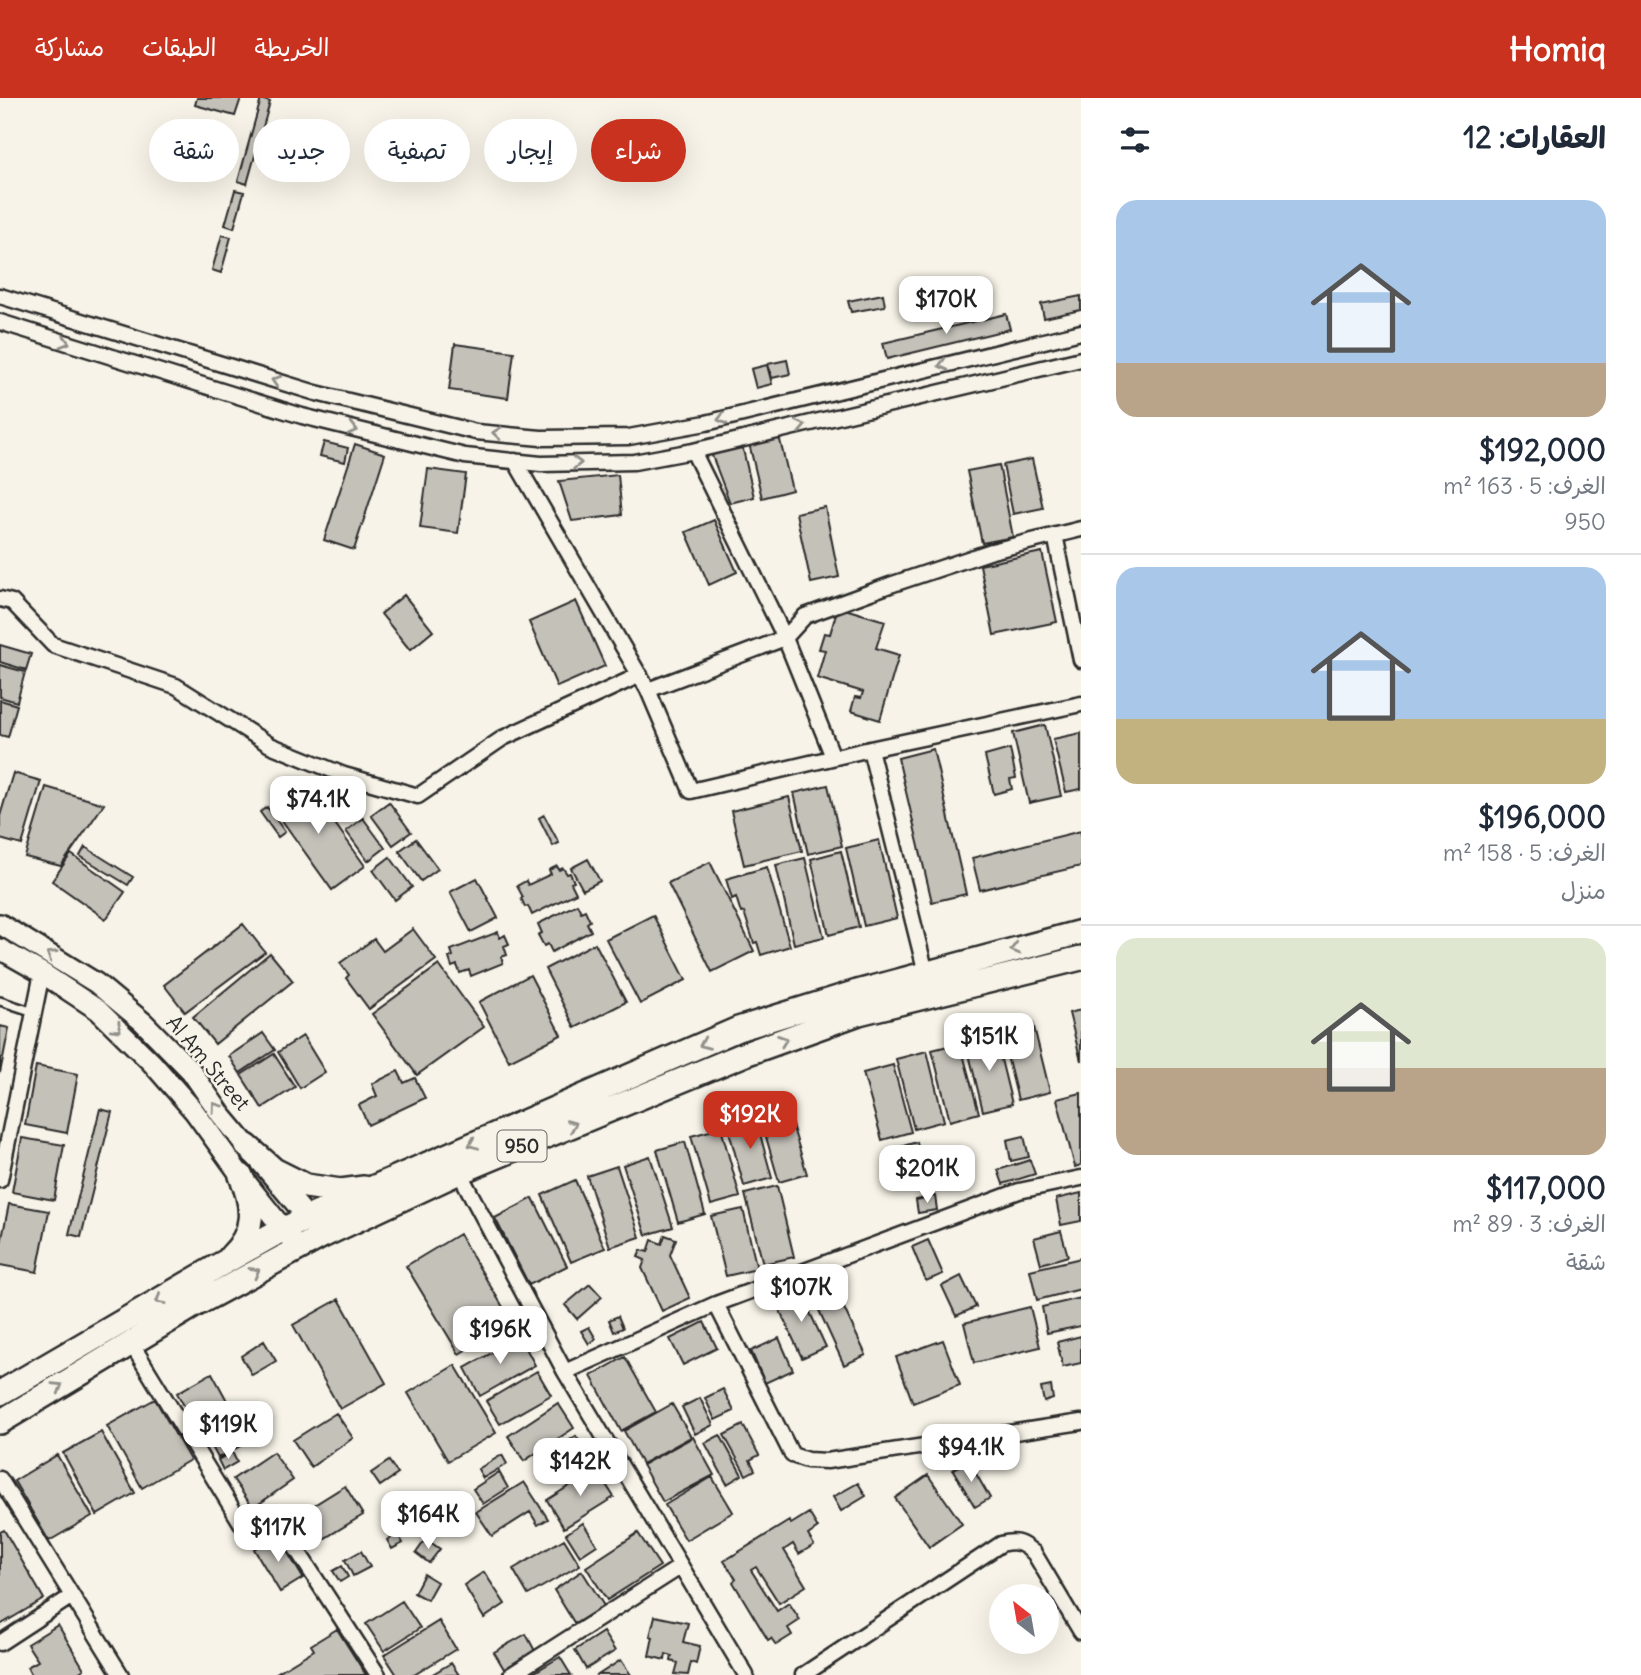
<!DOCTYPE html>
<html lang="ar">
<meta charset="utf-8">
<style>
body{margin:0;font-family:Delius,"Playpen Sans Arabic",sans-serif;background:#f2f2f3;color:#1f2937;direction:rtl;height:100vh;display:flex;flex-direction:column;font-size:26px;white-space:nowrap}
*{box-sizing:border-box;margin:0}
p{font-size:23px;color:#747a83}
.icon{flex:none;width:38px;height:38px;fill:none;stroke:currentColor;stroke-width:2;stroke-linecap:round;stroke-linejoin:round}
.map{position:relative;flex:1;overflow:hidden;direction:ltr}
.details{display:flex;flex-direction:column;background:#fff;width:560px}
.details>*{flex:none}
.guide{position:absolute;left:21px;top:21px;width:665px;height:63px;direction:rtl;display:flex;gap:14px}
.needle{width:46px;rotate:329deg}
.buttons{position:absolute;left:989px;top:1486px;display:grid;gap:14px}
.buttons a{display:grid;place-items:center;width:70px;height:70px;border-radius:50%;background:#fff;box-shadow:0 7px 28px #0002;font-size:35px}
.price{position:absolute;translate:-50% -60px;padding:0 16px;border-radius:14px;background:#fff;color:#222;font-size:23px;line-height:46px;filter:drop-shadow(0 2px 4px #0008)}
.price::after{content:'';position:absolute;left:50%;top:42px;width:21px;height:16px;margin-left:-10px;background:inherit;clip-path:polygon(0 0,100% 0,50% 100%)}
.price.active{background:#c8321e;color:#fff}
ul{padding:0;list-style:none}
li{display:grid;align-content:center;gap:14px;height:371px;padding:0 35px}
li+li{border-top:2px solid #e0e1e3}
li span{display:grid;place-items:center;height:217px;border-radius:21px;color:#555}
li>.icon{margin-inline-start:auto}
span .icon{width:126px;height:126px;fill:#fffc;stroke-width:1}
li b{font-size:30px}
h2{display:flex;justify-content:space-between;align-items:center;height:84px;padding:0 35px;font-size:30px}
.pill{padding:0 24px;border-radius:32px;background:#fff;box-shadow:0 7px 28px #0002;font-size:24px;line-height:63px}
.pill.active{background:#c8321e;color:#fff}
header{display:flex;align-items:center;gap:42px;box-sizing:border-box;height:98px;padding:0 35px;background:#c8321e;color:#fff}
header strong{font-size:33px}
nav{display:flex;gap:38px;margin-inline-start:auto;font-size:24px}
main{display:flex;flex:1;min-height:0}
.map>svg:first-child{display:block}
.building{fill:#c4c1b9;stroke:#2b2b2b;stroke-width:2}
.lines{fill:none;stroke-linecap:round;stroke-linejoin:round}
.service-casing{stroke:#2b2b2b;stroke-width:12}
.minor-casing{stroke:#2b2b2b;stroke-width:19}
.secondary-casing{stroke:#2b2b2b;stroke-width:24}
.primary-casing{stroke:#2b2b2b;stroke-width:28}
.service{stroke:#f7f3e8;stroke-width:7}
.minor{stroke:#f7f3e8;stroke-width:14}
.secondary{stroke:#f7f3e8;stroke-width:19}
.primary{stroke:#f7f3e8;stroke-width:23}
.oneway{stroke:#918f8a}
.labels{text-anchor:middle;stroke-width:5;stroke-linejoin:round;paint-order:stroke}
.shield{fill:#f7f3e8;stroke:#686764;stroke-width:2}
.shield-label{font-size:19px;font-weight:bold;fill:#2b2b2b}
.street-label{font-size:21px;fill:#2b2b2b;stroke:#f7f3e8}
</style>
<header>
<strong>Homiq</strong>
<nav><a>الخريطة</a><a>الطبقات</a><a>مشاركة</a></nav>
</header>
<main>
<section class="details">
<h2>العقارات: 12<svg class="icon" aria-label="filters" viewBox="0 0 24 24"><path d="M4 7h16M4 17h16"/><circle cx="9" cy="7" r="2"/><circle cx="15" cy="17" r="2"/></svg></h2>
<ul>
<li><span style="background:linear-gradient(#a9c7e8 75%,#b9a48a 0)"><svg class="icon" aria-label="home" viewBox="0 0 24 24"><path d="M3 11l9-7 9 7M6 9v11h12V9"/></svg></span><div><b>$192,000</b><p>الغرف: 5 · 163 m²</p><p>950</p></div></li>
<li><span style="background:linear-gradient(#a9c7e8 70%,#c2b280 0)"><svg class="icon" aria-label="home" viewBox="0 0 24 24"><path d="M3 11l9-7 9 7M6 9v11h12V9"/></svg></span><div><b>$196,000</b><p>الغرف: 5 · 158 m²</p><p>منزل</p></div></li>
<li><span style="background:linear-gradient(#dfe7d0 60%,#b9a48a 0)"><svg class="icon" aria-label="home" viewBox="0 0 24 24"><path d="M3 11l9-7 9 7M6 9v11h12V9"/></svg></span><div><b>$117,000</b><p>الغرف: 3 · 89 m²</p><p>شقة</p></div></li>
</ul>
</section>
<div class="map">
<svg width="1081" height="1577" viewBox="0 0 1081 1577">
<rect width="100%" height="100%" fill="#f7f3e8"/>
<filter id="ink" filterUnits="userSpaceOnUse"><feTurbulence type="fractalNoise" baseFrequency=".0143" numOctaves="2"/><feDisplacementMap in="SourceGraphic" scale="14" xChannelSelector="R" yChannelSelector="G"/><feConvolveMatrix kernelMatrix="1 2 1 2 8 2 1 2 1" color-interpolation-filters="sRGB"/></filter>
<g filter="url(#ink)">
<!-- building -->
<path class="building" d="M 197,0 L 241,0 L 235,18 L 195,7 Z
M 261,1 L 270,4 L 247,86 L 238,83 Z
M 235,92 L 244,94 L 234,130 L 225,127 Z
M 222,137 L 231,139 L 221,175 L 212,172 Z
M 883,196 L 885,208 L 851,214 L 848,203 Z
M 1081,198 L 1081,212 L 1044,220 L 1041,206 Z
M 1006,216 L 1010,231 L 887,261 L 883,245 Z
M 455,246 L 514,254 L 508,300 L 449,292 Z
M 787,262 L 790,276 L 772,280 L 768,266 Z
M 767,267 L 772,286 L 756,290 L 751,271 Z
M 779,338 L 792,392 L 762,400 L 749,345 Z
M 324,344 L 348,350 L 345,364 L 320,358 Z
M 355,346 L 385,356 L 354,452 L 324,442 Z
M 742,347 L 754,399 L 730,405 L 711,355 Z
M 1032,361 L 1043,410 L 1013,416 L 1003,367 Z
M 999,367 L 1013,439 L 982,445 L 967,373 Z
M 428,371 L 466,376 L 458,435 L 420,430 Z
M 618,377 L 622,417 L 572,423 L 559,383 Z
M 825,409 L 839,479 L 811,485 L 796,415 Z
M 714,422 L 737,474 L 709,487 L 686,434 Z
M 1042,454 L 1057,524 L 994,537 L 980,467 Z
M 404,497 L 433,533 L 410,552 L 381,516 Z
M 576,503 L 605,568 L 557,589 L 529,524 Z
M 838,509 L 885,523 L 876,550 L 899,557 L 880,622 L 851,613 L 855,599 L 861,600 L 863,594 L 817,580 L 825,552 L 819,551 L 824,535 L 830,536 Z
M 0,547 L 31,556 L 26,572 L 0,564 Z
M 0,567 L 25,574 L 17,604 L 0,599 Z
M 0,602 L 17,607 L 8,639 L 0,637 Z
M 1045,627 L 1061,698 L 1029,705 L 1013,635 Z
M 1081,635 L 1081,691 L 1066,694 L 1053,641 Z
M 933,651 L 966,796 L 932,804 L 898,660 Z
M 1010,651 L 1016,680 L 1010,681 L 1012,691 L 994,696 L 985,658 Z
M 13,675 L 41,683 L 22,747 L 0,741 L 0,718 Z
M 828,687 L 842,748 L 808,756 L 794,695 Z
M 297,688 L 312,693 L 365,768 L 332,792 L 271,707 Z
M 46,689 L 104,706 L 61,768 L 25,759 Z
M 789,699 L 802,753 L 744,767 L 731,713 Z
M 389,704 L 411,734 L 393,747 L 371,717 Z
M 267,709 L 285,734 L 278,739 L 260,714 Z
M 544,717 L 559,745 L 553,748 L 539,720 Z
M 363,720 L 385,750 L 368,763 L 346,733 Z
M 1081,733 L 1081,768 L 980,792 L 972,760 Z
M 416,741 L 438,771 L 421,783 L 399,753 Z
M 879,742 L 897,820 L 864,828 L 846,750 Z
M 85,749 L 133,779 L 128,787 L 80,758 Z
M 841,753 L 859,829 L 829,837 L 811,761 Z
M 71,756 L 125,794 L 106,821 L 52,783 Z
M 390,759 L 412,789 L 395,802 L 373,772 Z
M 805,760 L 824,839 L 794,846 L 776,767 Z
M 588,761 L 600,783 L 583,792 L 571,770 Z
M 710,764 L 754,853 L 712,874 L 668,785 Z
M 557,768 L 559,772 L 563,770 L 567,776 L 570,775 L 574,784 L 571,785 L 576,795 L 532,817 L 528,808 L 525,809 L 521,800 L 523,799 L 517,788 L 526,783 L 528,787 L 551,776 L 549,772 Z
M 767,769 L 790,848 L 761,857 L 757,844 L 754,845 L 744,814 L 741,815 L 736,799 L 732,801 L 726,781 Z
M 477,780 L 498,820 L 471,834 L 450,794 Z
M 577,806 L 581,814 L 585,812 L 590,823 L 587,825 L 591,833 L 552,854 L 548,846 L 544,848 L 538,837 L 542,835 L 538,826 Z
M 653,817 L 686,882 L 640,906 L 606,841 Z
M 243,826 L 265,854 L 185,914 L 164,887 Z
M 413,831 L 436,862 L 369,911 L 346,880 L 349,877 L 340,865 L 374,841 L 383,853 Z
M 498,834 L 500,840 L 505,837 L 509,846 L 504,848 L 507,857 L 501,859 L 503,865 L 471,878 L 469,872 L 460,875 L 457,867 L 452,869 L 449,860 L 453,858 L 451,852 Z
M 595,845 L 626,904 L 575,930 L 545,871 Z
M 270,855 L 293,883 L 215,946 L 193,919 Z
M 439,867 L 484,929 L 417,977 L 372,916 Z
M 530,877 L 561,937 L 509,963 L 479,904 Z
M 1081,912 L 1081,963 L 1069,915 Z
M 1033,925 L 1050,994 L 1018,1002 L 1001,934 Z
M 0,928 L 9,930 L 0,975 Z
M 263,935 L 275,952 L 240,975 L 229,958 Z
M 995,937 L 1012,1006 L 983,1013 L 966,944 Z
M 303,938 L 325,974 L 300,990 L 278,954 Z
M 960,945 L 979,1015 L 950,1023 L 932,952 Z
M 927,953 L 944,1023 L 914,1031 L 896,961 Z
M 274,956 L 295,989 L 262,1010 L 241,977 Z
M 893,967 L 911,1034 L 882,1042 L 863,975 Z
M 36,968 L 78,976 L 67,1035 L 25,1027 Z
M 398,973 L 404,985 L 415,980 L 425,1000 L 368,1027 L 359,1007 L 377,998 L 372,986 Z
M 1081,995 L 1081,1067 L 1075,1069 L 1057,1001 Z
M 787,1010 L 807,1076 L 779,1084 L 760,1018 Z
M 100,1011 L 112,1014 L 81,1139 L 69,1136 Z
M 755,1018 L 772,1080 L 744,1088 L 727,1026 Z
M 721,1030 L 740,1099 L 711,1107 L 691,1038 Z
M 1024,1038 L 1029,1059 L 1011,1063 L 1007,1042 Z
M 22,1040 L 64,1047 L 54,1102 L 12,1094 Z
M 685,1044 L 705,1116 L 678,1124 L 657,1052 Z
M 917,1044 L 921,1059 L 906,1062 L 903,1048 Z
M 650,1058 L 673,1129 L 646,1137 L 623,1067 Z
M 1030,1062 L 1035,1076 L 1003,1086 L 998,1072 Z
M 617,1068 L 640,1139 L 610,1149 L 587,1078 Z
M 575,1082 L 605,1150 L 571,1164 L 542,1097 Z
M 777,1088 L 794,1159 L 763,1166 L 745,1096 Z
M 1081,1095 L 1081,1123 L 1061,1127 L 1056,1101 Z
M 935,1098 L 937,1112 L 918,1115 L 916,1102 Z
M 533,1100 L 567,1168 L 529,1187 L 495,1120 Z
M 9,1106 L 49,1113 L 37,1174 L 0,1167 L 0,1150 Z
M 743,1111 L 757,1171 L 726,1178 L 711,1118 Z
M 1061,1133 L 1068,1158 L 1041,1166 L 1034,1140 Z
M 459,1136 L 512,1224 L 459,1256 L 406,1168 Z
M 665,1137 L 676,1141 L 670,1157 L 690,1200 L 662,1213 L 642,1170 L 645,1162 L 638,1159 L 641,1152 L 648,1154 L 652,1142 L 662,1146 Z
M 928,1142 L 943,1176 L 926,1183 L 912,1149 Z
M 1081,1160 L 1081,1191 L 1037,1202 L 1030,1172 Z
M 827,1174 L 866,1257 L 844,1267 L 806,1184 Z
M 961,1178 L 976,1209 L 956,1218 L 942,1188 Z
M 590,1186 L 602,1199 L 577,1221 L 565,1207 Z
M 799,1191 L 826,1249 L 802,1260 L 775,1202 Z
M 1081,1200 L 1081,1228 L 1047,1235 L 1042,1209 Z
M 339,1201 L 386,1285 L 340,1311 L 293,1227 Z
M 1030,1209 L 1040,1249 L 974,1265 L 964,1225 Z
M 618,1218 L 623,1230 L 614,1234 L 609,1222 Z
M 704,1224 L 717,1250 L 683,1267 L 670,1241 Z
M 589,1229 L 596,1241 L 589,1246 L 581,1233 Z
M 1081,1238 L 1081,1265 L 1063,1269 L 1057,1244 Z
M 520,1239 L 535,1267 L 480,1298 L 465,1270 Z
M 779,1240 L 793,1272 L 765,1285 L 751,1253 Z
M 943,1242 L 960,1287 L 913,1305 L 896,1259 Z
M 264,1243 L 276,1263 L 252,1277 L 241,1258 Z
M 625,1259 L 656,1314 L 621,1333 L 591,1278 Z
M 455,1267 L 496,1335 L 448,1363 L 408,1295 Z
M 537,1273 L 551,1297 L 500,1326 L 486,1303 Z
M 212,1275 L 230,1308 L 195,1328 L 177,1295 Z
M 1051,1288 L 1053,1301 L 1044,1304 L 1041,1290 Z
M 723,1291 L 734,1313 L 715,1322 L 705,1300 Z
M 700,1300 L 713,1327 L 695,1336 L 682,1309 Z
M 155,1301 L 190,1362 L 142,1390 L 107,1328 Z
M 558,1305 L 574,1330 L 524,1363 L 508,1338 Z
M 672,1306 L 691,1339 L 642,1366 L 624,1333 Z
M 336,1315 L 353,1340 L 311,1369 L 293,1342 Z
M 223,1318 L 240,1348 L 218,1360 L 202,1330 Z
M 743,1327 L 759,1357 L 750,1362 L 755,1372 L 746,1377 L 724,1337 Z
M 101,1334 L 135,1395 L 97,1417 L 63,1355 Z
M 720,1337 L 742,1377 L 727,1386 L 705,1345 Z
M 576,1338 L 585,1352 L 561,1368 L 552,1354 Z
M 693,1339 L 714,1377 L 663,1404 L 642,1367 Z
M 232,1354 L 237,1364 L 223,1372 L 218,1362 Z
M 273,1354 L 293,1382 L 253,1410 L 233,1381 Z
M 57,1357 L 92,1418 L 49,1443 L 14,1383 Z
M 502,1357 L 507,1366 L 483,1380 L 478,1371 Z
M 968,1362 L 990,1400 L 975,1409 L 953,1372 Z
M 389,1363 L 398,1376 L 380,1388 L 371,1375 Z
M 596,1371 L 614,1399 L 564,1430 L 547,1402 Z
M 499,1374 L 508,1390 L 483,1406 L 473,1391 Z
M 928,1377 L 962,1426 L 929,1449 L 895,1400 Z
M 712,1379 L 733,1414 L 686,1442 L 665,1407 Z
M 524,1384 L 548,1421 L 538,1427 L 530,1414 L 492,1438 L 476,1414 Z
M 858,1385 L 866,1398 L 841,1413 L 833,1399 Z
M 345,1388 L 363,1417 L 307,1451 L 290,1422 Z
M 438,1404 L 446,1414 L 434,1424 L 425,1413 Z
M 809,1415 L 818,1430 L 808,1437 L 814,1447 L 799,1456 L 793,1446 L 784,1452 L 806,1488 L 779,1505 L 756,1469 L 751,1472 L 777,1513 L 789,1505 L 800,1522 L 788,1530 L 792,1537 L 776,1547 L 771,1540 L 768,1542 L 733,1484 L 736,1481 L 724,1463 L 789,1423 L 791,1426 Z
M 583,1425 L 597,1447 L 580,1458 L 566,1436 Z
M 4,1432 L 44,1501 L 0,1527 L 0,1434 Z
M 638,1435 L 660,1468 L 607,1502 L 586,1469 Z
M 398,1436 L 403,1445 L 392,1451 L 387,1442 Z
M 277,1437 L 303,1480 L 280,1494 L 254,1451 Z
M 426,1441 L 440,1451 L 429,1465 L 416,1455 Z
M 564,1441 L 580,1467 L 528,1497 L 513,1471 Z
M 361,1453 L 370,1469 L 353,1478 L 345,1462 Z
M 342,1468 L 348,1479 L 340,1484 L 333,1473 Z
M 582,1473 L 604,1508 L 575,1526 L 554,1492 Z
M 484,1474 L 505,1506 L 484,1520 L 464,1487 Z
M 424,1476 L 437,1484 L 427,1502 L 414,1495 Z
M 402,1503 L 420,1530 L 384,1553 L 366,1526 Z
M 655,1518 L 688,1525 L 683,1544 L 700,1548 L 696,1566 L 691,1564 L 688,1577 L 675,1576 L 678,1565 L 671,1563 L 672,1558 L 666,1556 L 665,1562 L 649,1558 L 653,1539 L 650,1538 Z
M 439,1523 L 456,1551 L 414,1577 L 397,1577 L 384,1557 Z
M 58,1527 L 84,1571 L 75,1577 L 31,1577 L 27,1569 L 38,1563 L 27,1546 Z
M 337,1531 L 366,1577 L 273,1577 L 314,1552 L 311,1547 Z
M 603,1534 L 615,1553 L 586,1571 L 575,1552 Z
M 526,1536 L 535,1553 L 504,1571 L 494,1554 Z
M 560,1559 L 571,1577 L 530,1577 Z
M 621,1562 L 631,1577 L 598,1577 Z
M 451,1565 L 459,1577 L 431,1577 Z"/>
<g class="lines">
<defs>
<path id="service" d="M 0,903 L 34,914"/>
<path id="minor" d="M 0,198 L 316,295 L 476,334 L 541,340 L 629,339 L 706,325 L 1081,234
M 0,224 L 302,318 L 465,358 L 541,366 L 634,364 L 693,353 L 1081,261
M 693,353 L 785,540 L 833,659
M 515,363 L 648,592 L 691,693 L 870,651 L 1081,606
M 1055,437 L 1081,562
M 0,501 L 12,504 L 53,547 L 176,588 L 270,647 L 344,677 L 418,698 L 503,640 L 640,577
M 648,592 L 785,540 L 805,518 L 890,487 L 992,453 L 1081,431
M 870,651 L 926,875
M 459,1074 L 565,1274 L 746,1577
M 0,1082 L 42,875
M 716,1206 L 792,1357 L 807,1362 L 827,1363 L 1081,1324
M 131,1245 L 246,1433 L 275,1418 L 378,1577
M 565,1274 L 716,1206 L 1019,1093 L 1081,1080
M 0,1381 L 121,1577
M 0,1545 L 72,1498
M 511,1577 L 680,1469
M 803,1577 L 1001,1446 C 1017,1442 1022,1445 1034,1455 L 1081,1534"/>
<path id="secondary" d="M 0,826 L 96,885 L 143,924 L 191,973 L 222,1018 L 317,1131
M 0,851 L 42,875 L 98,912 L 152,965 L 194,1013 L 241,1078 L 291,1141"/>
<path id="primary" d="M 247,1048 L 274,1072 L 306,1088 L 341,1093 L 364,1090
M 231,1158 C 256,1134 254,1108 241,1078
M 0,1295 L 216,1169 L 284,1131 L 377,1088 L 738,931 L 857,894 L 1081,834
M 0,1324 L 195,1207 L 322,1138 L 459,1074 L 745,956 L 859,915 L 1081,860"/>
</defs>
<!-- service casing -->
<use href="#service" class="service-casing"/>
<!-- minor casing -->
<use href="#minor" class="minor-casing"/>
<!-- secondary casing -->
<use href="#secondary" class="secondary-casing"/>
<!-- primary casing -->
<use href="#primary" class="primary-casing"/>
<!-- service -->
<use href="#service" class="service"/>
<!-- minor -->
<use href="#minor" class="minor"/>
<!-- secondary -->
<use href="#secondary" class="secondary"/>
<!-- primary -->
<use href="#primary" class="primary"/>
</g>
<!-- one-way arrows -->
<defs><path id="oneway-chevron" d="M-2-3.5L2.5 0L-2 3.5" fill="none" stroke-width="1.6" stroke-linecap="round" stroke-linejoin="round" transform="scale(1.75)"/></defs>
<g class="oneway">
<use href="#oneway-chevron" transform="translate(65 244) rotate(17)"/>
<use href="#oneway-chevron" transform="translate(943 267) rotate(166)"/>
<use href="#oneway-chevron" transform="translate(276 283) rotate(-163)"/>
<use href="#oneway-chevron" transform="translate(722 321) rotate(166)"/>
<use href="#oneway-chevron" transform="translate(801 328) rotate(-13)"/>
<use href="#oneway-chevron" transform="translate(353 331) rotate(14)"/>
<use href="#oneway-chevron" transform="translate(497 335) rotate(-175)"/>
<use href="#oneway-chevron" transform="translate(577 365) rotate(-1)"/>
<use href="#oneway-chevron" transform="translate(1015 851) rotate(165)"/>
<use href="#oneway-chevron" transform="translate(51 857) rotate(-148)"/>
<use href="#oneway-chevron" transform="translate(117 930) rotate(44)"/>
<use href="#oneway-chevron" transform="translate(783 942) rotate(-20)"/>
<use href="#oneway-chevron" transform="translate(704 946) rotate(157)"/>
<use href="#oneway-chevron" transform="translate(216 1009) rotate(-126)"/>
<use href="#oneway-chevron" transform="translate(572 1027) rotate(-22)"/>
<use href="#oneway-chevron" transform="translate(473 1046) rotate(157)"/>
<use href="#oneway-chevron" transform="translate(255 1174) rotate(-29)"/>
<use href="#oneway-chevron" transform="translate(160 1202) rotate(150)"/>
<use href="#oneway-chevron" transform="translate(58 1289) rotate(-31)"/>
</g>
</g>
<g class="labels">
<!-- shield labels -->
<rect class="shield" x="497.5" y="1032.5" width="49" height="31" rx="5"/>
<g class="shield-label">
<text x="522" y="1055">950</text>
</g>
<!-- street labels -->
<g class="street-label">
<text transform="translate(208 965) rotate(50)" y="7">Al Am Street</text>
</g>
</g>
</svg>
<div class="buttons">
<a><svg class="needle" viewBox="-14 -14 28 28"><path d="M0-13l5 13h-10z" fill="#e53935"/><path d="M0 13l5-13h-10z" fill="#747a83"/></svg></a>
</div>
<b class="price" style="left:946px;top:238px">$170K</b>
<b class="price" style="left:318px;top:738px">$74.1K</b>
<b class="price" style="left:989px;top:975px">$151K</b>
<b class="price active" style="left:750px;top:1053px">$192K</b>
<b class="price" style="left:927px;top:1107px">$201K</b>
<b class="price" style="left:801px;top:1226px">$107K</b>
<b class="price" style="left:500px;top:1268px">$196K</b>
<b class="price" style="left:228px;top:1363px">$119K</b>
<b class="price" style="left:971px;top:1386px">$94.1K</b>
<b class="price" style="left:580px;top:1400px">$142K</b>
<b class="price" style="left:428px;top:1453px">$164K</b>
<b class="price" style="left:278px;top:1466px">$117K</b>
<div class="guide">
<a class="pill active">شراء</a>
<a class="pill">إيجار</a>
<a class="pill">تصفية</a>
<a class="pill">جديد</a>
<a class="pill">شقة</a>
</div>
</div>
</main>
